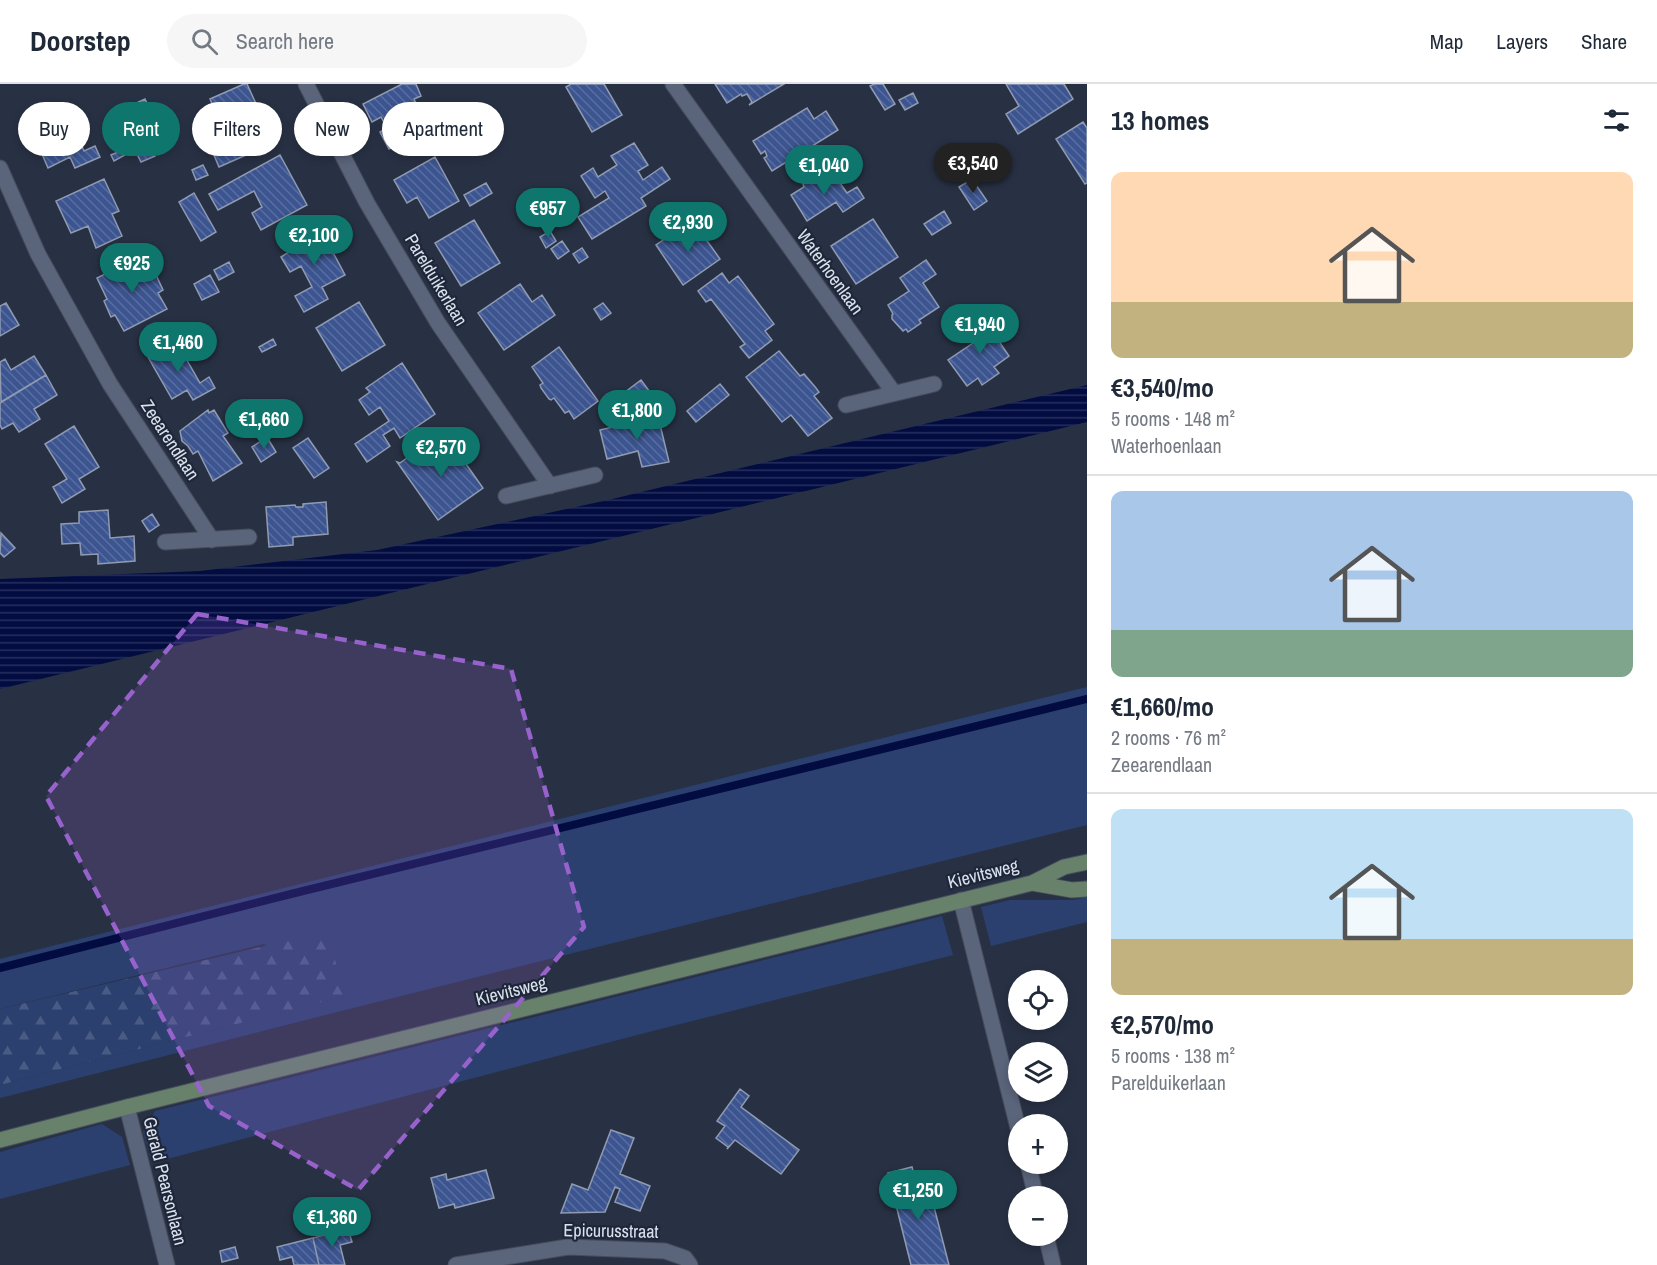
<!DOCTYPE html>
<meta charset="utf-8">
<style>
body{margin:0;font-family:"Archivo Narrow",sans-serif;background:#f6f6f7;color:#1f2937;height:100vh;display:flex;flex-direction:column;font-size:22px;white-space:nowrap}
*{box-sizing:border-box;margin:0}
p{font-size:20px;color:#747a83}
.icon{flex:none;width:33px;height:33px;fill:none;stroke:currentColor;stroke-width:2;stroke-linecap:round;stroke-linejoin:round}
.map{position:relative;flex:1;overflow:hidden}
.details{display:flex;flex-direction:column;background:#fff;width:570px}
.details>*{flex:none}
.top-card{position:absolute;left:18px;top:18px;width:570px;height:54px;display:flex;gap:12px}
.controls{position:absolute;left:1008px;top:886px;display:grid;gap:12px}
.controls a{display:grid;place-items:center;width:60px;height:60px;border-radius:50%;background:#fff;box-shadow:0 3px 9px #0003;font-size:30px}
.price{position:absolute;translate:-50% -51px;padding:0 14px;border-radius:21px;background:#0f766e;color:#fff;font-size:20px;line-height:39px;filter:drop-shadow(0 2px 3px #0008)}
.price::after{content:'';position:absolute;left:50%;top:36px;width:18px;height:14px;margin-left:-9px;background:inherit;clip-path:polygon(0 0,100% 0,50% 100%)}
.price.selected{background:#222;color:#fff}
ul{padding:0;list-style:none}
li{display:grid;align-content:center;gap:12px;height:318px;padding:0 24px}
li+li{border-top:2px solid #e0e1e3}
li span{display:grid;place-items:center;height:186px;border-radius:12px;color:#555}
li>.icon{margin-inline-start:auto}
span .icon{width:108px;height:108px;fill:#fffc;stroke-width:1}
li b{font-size:26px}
h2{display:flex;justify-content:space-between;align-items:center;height:72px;padding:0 24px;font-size:26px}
.chip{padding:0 21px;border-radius:27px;background:#fff;box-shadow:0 3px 9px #0003;font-size:21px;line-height:54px}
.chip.selected{background:#0f766e;color:#fff}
header{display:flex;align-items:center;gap:36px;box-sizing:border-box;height:84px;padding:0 30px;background:#fff;border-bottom:2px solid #e0e1e3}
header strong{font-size:28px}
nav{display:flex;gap:33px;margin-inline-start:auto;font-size:21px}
.search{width:420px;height:54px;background:#f6f6f7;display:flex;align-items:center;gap:15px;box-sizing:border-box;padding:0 21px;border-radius:33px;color:#747a83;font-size:22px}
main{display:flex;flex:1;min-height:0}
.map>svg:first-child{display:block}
.grass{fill:#2b406f}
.forest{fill:url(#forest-firs)}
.water{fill:url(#water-rules)}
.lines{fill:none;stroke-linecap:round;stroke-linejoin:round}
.stream{stroke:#020c41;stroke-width:8}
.building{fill:url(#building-back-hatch);stroke:#909bb2;stroke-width:1.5}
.street-casing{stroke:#464c5d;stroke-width:17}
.secondary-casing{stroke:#464c5d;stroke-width:17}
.street{stroke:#5a647a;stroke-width:15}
.secondary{stroke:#67816a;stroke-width:15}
.marked{fill:#9862cd;fill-opacity:0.2;stroke:#9862cd;stroke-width:4.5;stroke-dasharray:12 8;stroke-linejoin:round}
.labels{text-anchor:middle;stroke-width:4.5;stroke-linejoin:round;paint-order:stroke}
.street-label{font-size:18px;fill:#dbe1ed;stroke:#1e2739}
</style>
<header>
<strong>Doorstep</strong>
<div class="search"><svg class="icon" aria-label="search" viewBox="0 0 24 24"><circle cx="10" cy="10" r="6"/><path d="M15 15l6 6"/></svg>Search here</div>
<nav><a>Map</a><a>Layers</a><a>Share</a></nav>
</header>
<main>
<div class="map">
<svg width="1087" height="1181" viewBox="0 0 1087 1181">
<defs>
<pattern id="forest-firs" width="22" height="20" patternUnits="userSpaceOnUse" patternTransform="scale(1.5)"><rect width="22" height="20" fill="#2b406f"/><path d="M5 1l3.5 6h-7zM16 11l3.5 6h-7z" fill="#495b84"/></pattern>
<pattern id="water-rules" width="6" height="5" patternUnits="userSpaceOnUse" patternTransform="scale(1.5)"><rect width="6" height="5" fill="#020c41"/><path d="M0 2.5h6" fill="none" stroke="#262f5d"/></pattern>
<pattern id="building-back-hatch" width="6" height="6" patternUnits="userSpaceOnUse" patternTransform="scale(1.5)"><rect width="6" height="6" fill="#3c5590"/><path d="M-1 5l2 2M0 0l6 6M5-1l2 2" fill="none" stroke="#586da0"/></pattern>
</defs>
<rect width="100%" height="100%" fill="#283144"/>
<!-- grass -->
<path class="grass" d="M 1087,603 L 1087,741 L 349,925 L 0,1014 L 0,1001 L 344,912 L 264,860 L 0,925 L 0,875 Z
M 1087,813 L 1087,838 L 991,862 L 981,823 L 1010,816 L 1073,816 Z
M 942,832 L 953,871 L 637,951 L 152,1079 L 143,1048 L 155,1027 Z
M 102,1040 L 122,1053 L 130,1081 L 0,1115 L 0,1068 Z"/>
<!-- forest -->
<path class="forest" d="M 327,847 L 345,912 L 0,1001 L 0,925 Z"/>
<!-- water -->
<path class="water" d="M 1087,301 L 1087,338 L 0,605 L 0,495 L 200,487 L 377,466 L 608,416 Z"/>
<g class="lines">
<!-- stream -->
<path class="stream" d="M 0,884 L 299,808 L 1087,615"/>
</g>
<!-- building -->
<path class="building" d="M 244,0 L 247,0 L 268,46 L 240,58 L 246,71 L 219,83 L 211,64 L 229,56 L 220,36 L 209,41 L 203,27 L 213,22 L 210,15 Z
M 402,0 L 416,0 L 421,12 L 414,15 L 420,29 L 431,23 L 441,39 L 389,65 L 380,48 L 387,44 L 381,33 L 372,38 L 363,20 Z
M 571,0 L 604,0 L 622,31 L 592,48 L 566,3 Z
M 715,0 L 784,0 L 749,21 L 752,18 L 747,10 L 742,12 L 741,10 L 727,19 Z
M 874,0 L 883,0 L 895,20 L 885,26 L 870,2 Z
M 1006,0 L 1064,0 L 1073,15 L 1018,50 L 1006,30 L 1019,22 Z
M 913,9 L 918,19 L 905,26 L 899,16 Z
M 145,15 L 150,26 L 139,31 L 134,20 Z
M 807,24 L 814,35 L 826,27 L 838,46 L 772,87 L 764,74 L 767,72 L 765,67 L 761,70 L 753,57 Z
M 66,27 L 84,67 L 95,62 L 100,73 L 75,84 L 70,73 L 48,84 L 39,63 L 33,66 L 24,46 Z
M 487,28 L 490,33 L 480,39 L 477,34 Z
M 149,29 L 153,37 L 151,42 L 143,45 L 138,34 Z
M 1083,38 L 1087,44 L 1087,99 L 1085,100 L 1056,55 Z
M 634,59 L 648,81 L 638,87 L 643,96 L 662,83 L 670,95 L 641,114 L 646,122 L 592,155 L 578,133 L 609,114 L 605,107 L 595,114 L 581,92 L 593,84 L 598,93 L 617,81 L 611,72 Z
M 150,61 L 155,72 L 141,78 L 136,68 Z
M 123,66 L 125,71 L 114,77 L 111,71 Z
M 280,71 L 307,121 L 261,146 L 252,129 L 262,123 L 254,107 L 218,126 L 209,110 Z
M 435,73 L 459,117 L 429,134 L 417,113 L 407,119 L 394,96 Z
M 203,81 L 208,91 L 196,96 L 192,86 Z
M 831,86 L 847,109 L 857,103 L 864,114 L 843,128 L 836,118 L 807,137 L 791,111 L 804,103 L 803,100 L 816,91 L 818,94 Z
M 104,95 L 119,127 L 112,130 L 122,152 L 96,164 L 88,142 L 71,149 L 56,117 Z
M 972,95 L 987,117 L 974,126 L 959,103 Z
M 486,99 L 492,109 L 470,122 L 464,111 Z
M 194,109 L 216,148 L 201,157 L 179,118 Z
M 944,127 L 951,139 L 932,151 L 924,140 Z
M 873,135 L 898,173 L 856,200 L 831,162 Z
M 474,136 L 500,179 L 461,202 L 435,159 Z
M 688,139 L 699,154 L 703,151 L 720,175 L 683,201 L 656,161 Z
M 319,142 L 345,191 L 322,203 L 328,215 L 304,228 L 295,212 L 312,203 L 301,182 L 290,188 L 281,173 L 292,166 L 289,159 Z
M 550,147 L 556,157 L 546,164 L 540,153 Z
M 562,157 L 569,167 L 558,175 L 551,165 Z
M 582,164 L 588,173 L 579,179 L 573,170 Z
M 140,172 L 150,194 L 156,191 L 163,206 L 158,209 L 167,225 L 124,247 L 115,231 L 111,233 L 104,217 L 107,215 L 97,194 Z
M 926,176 L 936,190 L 923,199 L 939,223 L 919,236 L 921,239 L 908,248 L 906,245 L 903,247 L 892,235 L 892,231 L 893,230 L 888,221 L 909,207 L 900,194 Z
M 229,178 L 234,188 L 219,196 L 214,186 Z
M 722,189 L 729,199 L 738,192 L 774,240 L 765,247 L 772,256 L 749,274 L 740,263 L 745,260 L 711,215 L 706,218 L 698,207 Z
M 210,191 L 219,208 L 202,216 L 194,200 Z
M 520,200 L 532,218 L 542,211 L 555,231 L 504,266 L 478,229 Z
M 359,218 L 385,261 L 342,287 L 316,244 Z
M 6,219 L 19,241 L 0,252 L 0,222 Z
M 603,219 L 611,229 L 601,236 L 594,225 Z
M 987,234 L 995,245 L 992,247 L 1009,272 L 994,283 L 999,289 L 982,301 L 978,294 L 967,302 L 948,276 L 973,259 L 966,249 Z
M 273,255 L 276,261 L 262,268 L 259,263 Z
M 176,257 L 200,299 L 209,293 L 215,304 L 193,316 L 187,306 L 172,315 L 148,273 Z
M 559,263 L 598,317 L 574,335 L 569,327 L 565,329 L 554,314 L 551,316 L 549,315 L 541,304 L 540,301 L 543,299 L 532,283 Z
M 779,267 L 800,292 L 804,290 L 816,304 L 819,308 L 814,312 L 832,334 L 808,352 L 791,331 L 782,338 L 746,293 Z
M 34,272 L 46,291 L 1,318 L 0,278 L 5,275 L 11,286 Z
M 402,279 L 435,330 L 400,354 L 394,344 L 383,351 L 390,362 L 367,378 L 355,360 L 389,337 L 380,323 L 369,331 L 359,316 L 370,308 L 366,304 Z
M 46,291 L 57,311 L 34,325 L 40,335 L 19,348 L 13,339 L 2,345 L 0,341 L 0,319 Z
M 641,296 L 650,308 L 629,324 L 620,312 Z
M 720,300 L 729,311 L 696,338 L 687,327 Z
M 208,326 L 209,329 L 214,326 L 228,349 L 223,352 L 242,379 L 213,397 L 198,367 L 193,370 L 188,362 L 182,357 L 180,347 Z
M 658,332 L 669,378 L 642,383 L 638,367 L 607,375 L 600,346 Z
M 74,342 L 99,383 L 79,395 L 85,405 L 62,419 L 53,403 L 67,395 L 45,360 Z
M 443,346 L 448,354 L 443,357 L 457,377 L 461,373 L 483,404 L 438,436 L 397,378 L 400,379 L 418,366 L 421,371 L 445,354 L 441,347 Z
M 267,353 L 276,368 L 261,378 L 252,363 Z
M 308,354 L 329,384 L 314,394 L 293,364 Z
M 326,418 L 328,450 L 293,453 L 293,461 L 269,463 L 266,423 L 295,421 L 296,423 L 303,423 L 303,420 Z
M 108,426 L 110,454 L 134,452 L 135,477 L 98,480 L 98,470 L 81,471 L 80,459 L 62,460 L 61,440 L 79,439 L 79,428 Z
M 152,430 L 159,441 L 149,448 L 142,437 Z
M 1,449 L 15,464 L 4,473 L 0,469 Z
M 740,1005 L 749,1012 L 741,1023 L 799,1066 L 781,1090 L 735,1056 L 727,1065 L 728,1063 L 716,1054 L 725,1042 L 717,1037 Z
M 611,1046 L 634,1054 L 620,1090 L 650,1102 L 640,1127 L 615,1118 L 620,1105 L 615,1103 L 605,1128 L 561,1129 L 572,1100 L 588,1106 Z
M 912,1083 L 921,1117 L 932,1115 L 949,1181 L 911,1181 L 888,1089 Z
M 486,1086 L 494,1114 L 455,1124 L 454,1120 L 439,1124 L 431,1094 L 446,1090 L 447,1096 Z
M 348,1145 L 352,1158 L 340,1161 L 345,1181 L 319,1181 L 313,1154 Z
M 313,1154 L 319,1181 L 294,1181 L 292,1173 L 280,1176 L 277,1163 Z
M 235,1163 L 238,1174 L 222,1178 L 220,1167 Z"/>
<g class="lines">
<defs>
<path id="street" d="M 306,0 L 367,119 L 438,239 L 550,402
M 673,0 L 894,309
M 0,84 L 38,170 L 110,300 L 212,456
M 846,321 L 934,300
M 506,412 L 595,391
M 165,458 L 249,453
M 961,816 L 1018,1044
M 127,1023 L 167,1181
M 1028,1080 L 1036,1113
M 1046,1152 L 1053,1181
M 456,1181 L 568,1163 L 665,1167 L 685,1174 L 690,1181"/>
<path id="secondary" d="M 1032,799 L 1072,806 L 1087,805
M 0,1056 L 127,1023 L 1032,799 L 1064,783 L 1087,778"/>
</defs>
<!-- street casing -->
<use href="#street" class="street-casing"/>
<!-- secondary casing -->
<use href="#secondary" class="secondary-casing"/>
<!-- street -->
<use href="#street" class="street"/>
<!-- secondary -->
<use href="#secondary" class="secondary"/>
</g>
<!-- marked area -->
<path class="marked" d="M 197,530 L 511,585 L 584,843 L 358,1106 L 209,1022 L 46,712 Z"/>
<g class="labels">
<!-- street labels -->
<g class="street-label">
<text transform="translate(830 188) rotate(54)" y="6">Waterhoenlaan</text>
<text transform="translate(436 196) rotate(59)" y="6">Parelduikerlaan</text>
<text transform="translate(170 356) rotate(57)" y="6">Zeearendlaan</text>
<text transform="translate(983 790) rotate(-14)" y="6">Kievitsweg</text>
<text transform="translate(511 907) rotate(-14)" y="6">Kievitsweg</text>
<text transform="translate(165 1097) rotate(76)" y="6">Gerald Pearsonlaan</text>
<text transform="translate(611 1147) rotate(1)" y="6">Epicurusstraat</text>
</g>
</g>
</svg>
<div class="controls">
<a><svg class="icon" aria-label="locate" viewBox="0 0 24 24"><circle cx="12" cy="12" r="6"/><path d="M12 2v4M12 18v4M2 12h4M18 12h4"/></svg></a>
<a><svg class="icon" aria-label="layers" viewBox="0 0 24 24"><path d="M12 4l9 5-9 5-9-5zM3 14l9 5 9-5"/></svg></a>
<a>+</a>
<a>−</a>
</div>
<b class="price selected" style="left:973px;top:110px">€3,540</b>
<b class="price" style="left:824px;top:112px">€1,040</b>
<b class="price" style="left:548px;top:155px">€957</b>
<b class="price" style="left:688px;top:169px">€2,930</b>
<b class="price" style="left:314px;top:182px">€2,100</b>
<b class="price" style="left:132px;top:210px">€925</b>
<b class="price" style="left:980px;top:271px">€1,940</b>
<b class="price" style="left:178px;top:289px">€1,460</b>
<b class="price" style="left:637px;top:357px">€1,800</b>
<b class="price" style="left:264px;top:366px">€1,660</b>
<b class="price" style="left:441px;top:394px">€2,570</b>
<b class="price" style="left:918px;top:1137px">€1,250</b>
<b class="price" style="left:332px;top:1164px">€1,360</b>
<div class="top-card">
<a class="chip">Buy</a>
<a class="chip selected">Rent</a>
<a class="chip">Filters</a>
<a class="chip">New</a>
<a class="chip">Apartment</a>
</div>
</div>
<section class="details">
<h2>13 homes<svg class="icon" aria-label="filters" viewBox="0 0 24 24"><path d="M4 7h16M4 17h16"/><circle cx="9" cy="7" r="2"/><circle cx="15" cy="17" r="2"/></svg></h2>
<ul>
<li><span style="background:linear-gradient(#ffd9b3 70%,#c2b280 0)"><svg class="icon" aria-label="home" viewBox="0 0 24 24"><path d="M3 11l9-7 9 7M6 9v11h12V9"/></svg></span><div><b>€3,540/mo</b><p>5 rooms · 148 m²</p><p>Waterhoenlaan</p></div></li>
<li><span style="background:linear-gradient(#a9c7e8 75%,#7fa58c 0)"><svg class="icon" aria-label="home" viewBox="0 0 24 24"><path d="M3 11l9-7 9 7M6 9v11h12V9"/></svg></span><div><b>€1,660/mo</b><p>2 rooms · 76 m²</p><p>Zeearendlaan</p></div></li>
<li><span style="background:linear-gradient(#bfe0f5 70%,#c2b280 0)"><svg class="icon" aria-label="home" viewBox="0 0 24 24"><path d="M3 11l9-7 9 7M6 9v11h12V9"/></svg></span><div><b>€2,570/mo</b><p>5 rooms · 138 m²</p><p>Parelduikerlaan</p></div></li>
</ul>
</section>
</main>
